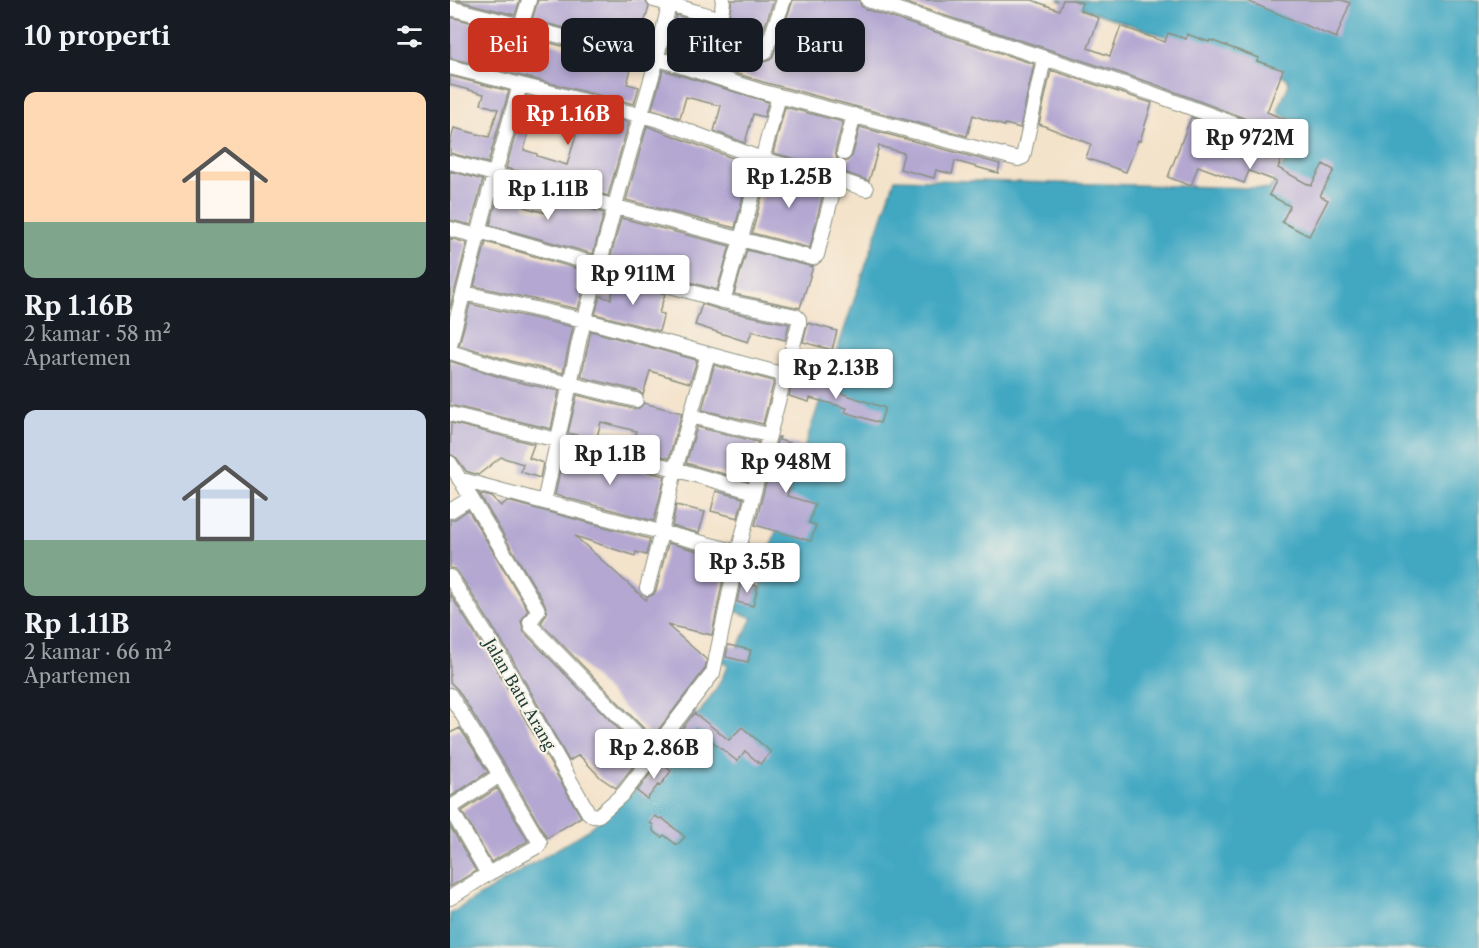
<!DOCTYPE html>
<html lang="id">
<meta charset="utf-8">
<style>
body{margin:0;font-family:"Libre Caslon Text",serif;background:#242831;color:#f1f3f6;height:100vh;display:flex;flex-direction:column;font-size:22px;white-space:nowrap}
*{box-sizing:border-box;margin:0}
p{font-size:20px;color:#9ea1a6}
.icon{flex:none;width:33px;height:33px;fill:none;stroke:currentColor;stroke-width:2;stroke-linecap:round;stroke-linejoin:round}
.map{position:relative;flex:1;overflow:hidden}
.details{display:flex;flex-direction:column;background:#171b24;width:450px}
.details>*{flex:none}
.banner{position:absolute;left:18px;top:18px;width:570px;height:54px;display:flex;gap:12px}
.price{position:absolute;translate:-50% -51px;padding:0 14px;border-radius:6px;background:#fff;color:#222;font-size:20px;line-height:39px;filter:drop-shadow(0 2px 3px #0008)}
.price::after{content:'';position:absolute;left:50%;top:36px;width:18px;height:14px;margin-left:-9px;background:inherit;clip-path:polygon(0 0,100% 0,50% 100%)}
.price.selected{background:#c8321e;color:#fff}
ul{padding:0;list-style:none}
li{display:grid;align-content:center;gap:12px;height:318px;padding:0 24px}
li span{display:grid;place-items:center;height:186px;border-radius:12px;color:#555}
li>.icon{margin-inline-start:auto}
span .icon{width:108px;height:108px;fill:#fffc;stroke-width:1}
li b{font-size:26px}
h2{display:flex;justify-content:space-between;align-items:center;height:72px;padding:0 24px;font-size:26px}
.tag{padding:0 21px;border-radius:12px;background:#171b24;box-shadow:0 3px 9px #0003;font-size:21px;line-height:54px}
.tag.selected{background:#c8321e;color:#fff}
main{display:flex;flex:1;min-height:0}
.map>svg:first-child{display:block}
.water{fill:#42a8c2;stroke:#30727b;stroke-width:1.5}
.building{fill:#b4a8d2;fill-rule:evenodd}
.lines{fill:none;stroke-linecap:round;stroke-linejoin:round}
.minor-casing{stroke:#8a9080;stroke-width:16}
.minor{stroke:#fff;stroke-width:14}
.labels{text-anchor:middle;stroke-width:4.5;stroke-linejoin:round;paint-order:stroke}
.street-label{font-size:16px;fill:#1f3d34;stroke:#f7f3e8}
</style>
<main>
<section class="details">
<h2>10 properti<svg class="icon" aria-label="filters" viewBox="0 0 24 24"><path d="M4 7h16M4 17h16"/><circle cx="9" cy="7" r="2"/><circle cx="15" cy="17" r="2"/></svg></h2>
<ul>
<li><span style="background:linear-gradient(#ffd9b3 70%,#7fa58c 0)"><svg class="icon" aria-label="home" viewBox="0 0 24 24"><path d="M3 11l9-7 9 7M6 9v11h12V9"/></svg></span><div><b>Rp 1.16B</b><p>2 kamar · 58 m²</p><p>Apartemen</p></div></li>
<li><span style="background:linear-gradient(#c9d6e8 70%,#7fa58c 0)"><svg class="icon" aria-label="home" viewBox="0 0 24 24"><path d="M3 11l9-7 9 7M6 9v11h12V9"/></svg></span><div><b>Rp 1.11B</b><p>2 kamar · 66 m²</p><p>Apartemen</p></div></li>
</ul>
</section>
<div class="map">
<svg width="1029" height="948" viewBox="0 0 1029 948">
<rect width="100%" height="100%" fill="#f7f3e8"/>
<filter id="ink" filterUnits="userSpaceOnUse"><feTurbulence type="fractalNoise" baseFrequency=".0167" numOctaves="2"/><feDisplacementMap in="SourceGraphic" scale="12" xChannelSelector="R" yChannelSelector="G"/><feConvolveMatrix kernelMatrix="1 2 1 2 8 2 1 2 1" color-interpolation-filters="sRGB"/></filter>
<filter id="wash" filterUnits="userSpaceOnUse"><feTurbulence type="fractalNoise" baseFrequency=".008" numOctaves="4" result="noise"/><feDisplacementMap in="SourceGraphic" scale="24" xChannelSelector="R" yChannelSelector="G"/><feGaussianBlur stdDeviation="1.35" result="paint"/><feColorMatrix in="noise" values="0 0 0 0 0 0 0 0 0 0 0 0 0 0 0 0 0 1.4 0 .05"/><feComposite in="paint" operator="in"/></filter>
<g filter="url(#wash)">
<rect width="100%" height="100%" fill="#f4e3cb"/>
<!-- water -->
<path class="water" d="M 608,0 L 1029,0 L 1029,948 L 0,948 L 0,914 L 137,831 L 216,763 L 241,725 L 232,717 L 238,709 L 248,715 L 266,689 L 278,666 L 269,659 L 272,647 L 286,651 L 303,618 L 280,609 L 288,584 L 291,582 L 308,586 L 310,594 L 318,555 L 445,179 L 805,188 L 818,190 L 822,186 C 831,168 846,143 847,123 C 841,117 831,119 828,110 L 839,84 L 837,78 Z"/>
<g id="blocks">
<!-- building -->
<path class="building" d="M 5,0 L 70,0 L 65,15 Z
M 88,0 L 195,0 L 199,7 L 192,30 L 203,33 L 200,48 L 147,36 L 82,20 Z
M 282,0 L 324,0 L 306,51 L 308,58 L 313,62 L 320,60 L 323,56 L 343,0 L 409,0 L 411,6 L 415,9 L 584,64 L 570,128 L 555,124 L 554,126 L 523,115 L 517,136 L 313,82 L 217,52 L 226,15 L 261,26 L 267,26 L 274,22 L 279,17 Z
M 447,0 L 582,0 L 609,10 L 613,0 L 623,0 L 632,3 L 630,10 L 649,18 L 638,48 L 660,56 L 671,26 L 715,42 L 718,33 L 736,39 L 737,34 L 759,42 L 760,40 L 809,58 L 807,61 L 833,70 L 817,112 L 844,123 L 839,135 L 704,84 Z
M 795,0 L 892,0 L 900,3 L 886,38 Z
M 0,17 L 143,54 L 183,62 L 177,84 L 189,87 L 184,104 L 0,58 Z
M 213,70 L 318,102 L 314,117 L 303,114 L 295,143 L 264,131 L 271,106 L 236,97 L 230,118 L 202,109 Z
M 601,70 L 702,103 L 690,141 L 688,140 L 676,172 L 636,158 L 641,144 L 589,124 Z
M 0,76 L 59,91 L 38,163 L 0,153 L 0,144 L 4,128 L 39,137 L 48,109 L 31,104 L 34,94 L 0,85 Z
M 76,96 L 179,122 L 158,196 L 56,168 ZM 82,119 L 112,127 L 111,131 L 126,135 L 117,165 L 87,156 L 87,154 L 74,150 Z
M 335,107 L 393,122 L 385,151 L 387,159 L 391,161 L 397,161 L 402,156 L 410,127 L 550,164 L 548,173 L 505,161 L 502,174 L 486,170 L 484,178 L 450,169 L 454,153 L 429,146 L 419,181 L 388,170 L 323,153 Z
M 741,117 L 834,152 L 828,168 L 861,186 L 873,164 L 884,170 L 870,196 L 878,200 L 859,236 L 832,222 L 840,206 L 819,195 L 826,181 L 799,171 L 794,183 L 748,166 L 741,186 L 718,177 Z
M 197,126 L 301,165 L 285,228 L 176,200 Z
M 319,170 L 375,185 L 360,248 L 302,233 Z
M 0,171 L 33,180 L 21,225 L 0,220 Z
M 51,185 L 78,193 L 74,207 L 100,214 L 104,199 L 154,213 L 143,254 L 40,225 Z
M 171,218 L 280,246 L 267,290 L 160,259 Z
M 0,238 L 17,243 L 0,309 Z
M 36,242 L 132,270 L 127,289 L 133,291 L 128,309 L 24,286 Z
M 297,250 L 363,267 L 350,308 L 284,294 Z
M 166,280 L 215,294 L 209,313 L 214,314 L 209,331 L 145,314 L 150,296 L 161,299 Z
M 20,304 L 123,327 L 113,373 L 64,362 L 9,345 Z
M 252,304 L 271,310 L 339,324 L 335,340 L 302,331 L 298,342 L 245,325 Z
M 358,323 L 387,331 L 382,350 L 353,342 Z
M 141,331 L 247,360 L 240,383 L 200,371 L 193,395 L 188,391 L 131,377 Z
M 0,361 L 59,380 L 109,391 L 101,429 L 0,405 Z
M 264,365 L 324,381 L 313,424 L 252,410 Z
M 343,379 L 367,386 L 368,383 L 386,388 L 385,391 L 435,408 L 430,423 L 395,412 L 397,408 L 360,398 L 359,402 L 339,396 Z
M 127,395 L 184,409 L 189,408 L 194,403 L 232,413 L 219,458 L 181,449 L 186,431 L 151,422 L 146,440 L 118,433 Z
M 1,423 L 84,444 L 79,458 L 93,463 L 90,478 L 71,472 L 73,464 L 51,457 L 28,475 L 16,471 L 7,458 L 0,454 Z
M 247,427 L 308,442 L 298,481 L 236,463 Z
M 328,437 L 330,437 L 329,440 L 362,449 L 356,472 L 345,469 L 337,496 L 365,504 L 359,523 L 366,525 L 361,541 L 305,525 Z
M 114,451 L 215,476 L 204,521 L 105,495 Z
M 266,491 L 293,498 L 288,518 L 261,511 Z
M 29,494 L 42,497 L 51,506 L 57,501 L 200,539 L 196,555 L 186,552 L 185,556 L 125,536 L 196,600 L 197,597 L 203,595 L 206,590 L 218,543 L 277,559 L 262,635 L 217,625 L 257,660 L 255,669 L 209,729 L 203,738 L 91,623 L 97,613 L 95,604 Z
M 226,505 L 255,512 L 249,533 L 222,526 Z
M 18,510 L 78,610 L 71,621 L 74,632 L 193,754 L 166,788 L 151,778 L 129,755 L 119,761 L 59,653 L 8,572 L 5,569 L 0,568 L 0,520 L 5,519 Z
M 291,582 L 308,586 L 303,606 L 287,602 Z
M 0,594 L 43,663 L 131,817 L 97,838 L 58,770 L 8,690 L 0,682 Z
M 278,645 L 301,650 L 298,662 L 276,657 Z
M 244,713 L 279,740 L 292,727 L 321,752 L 310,764 L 295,751 L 287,761 L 246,729 L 236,742 L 227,735 Z
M 10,728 L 38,772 L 0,797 L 0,733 Z
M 209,762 L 221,771 L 210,786 L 208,785 L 197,799 L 187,791 Z
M 47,788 L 78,841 L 41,862 L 12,811 Z
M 205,816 L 210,819 L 212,818 L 235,837 L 227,845 L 214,835 L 212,837 L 203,831 L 203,825 L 200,823 Z
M 0,826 L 26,871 L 0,887 Z"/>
</g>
</g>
<g filter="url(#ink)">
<use href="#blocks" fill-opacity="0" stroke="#8a9080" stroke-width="1.5"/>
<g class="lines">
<defs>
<path id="minor" d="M 79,0 L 71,26 L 145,45 L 206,58 L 310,91 L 568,159 L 573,157 L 594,59
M 204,0 L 219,4
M 418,0 L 701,93 L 841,145
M 0,8 L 71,26
M 315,53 L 334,0
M 0,67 L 209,120 L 312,159 L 386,179 L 416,189
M 394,153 L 404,115
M 0,162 L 166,207 L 363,258 L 367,255 L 386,179
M 0,229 L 28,236
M 29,231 L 273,301 L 291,239 L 329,96
M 14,293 L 134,320 L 335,375
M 0,345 L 38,197 L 70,85
M 0,352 L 62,371 L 120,384 L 130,337 L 171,183 L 205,66 L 219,4 L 264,17 C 273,15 272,8 273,0
M 186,400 L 120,384 L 94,502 L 288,552
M 0,414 L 214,466 L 304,492
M 240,416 L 318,435
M 0,463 L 87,608 L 88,611 L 80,622 L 81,626 L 205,753
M 9,479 L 94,502
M 0,511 L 21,498
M 0,577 L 51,658 L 138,812 L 143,816 L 149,815 L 174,793 L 205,753 L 216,734 L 263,673 L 288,552 L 349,323 L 349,319 L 346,316 L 273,301
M 197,588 L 211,533 L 225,470 L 258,354
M 0,695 L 50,775 L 90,843 L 88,846 L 38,874 L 0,898
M 0,808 L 38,874
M 0,808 L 50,775"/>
</defs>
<!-- minor casing -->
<use href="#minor" class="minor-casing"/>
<!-- minor -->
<use href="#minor" class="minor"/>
</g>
</g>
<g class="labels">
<!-- street labels -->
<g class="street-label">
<text transform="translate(70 694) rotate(60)" y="6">Jalan Batu Arang</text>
</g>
</g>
</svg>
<b class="price selected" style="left:118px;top:146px">Rp 1.16B</b>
<b class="price" style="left:800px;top:170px">Rp 972M</b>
<b class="price" style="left:339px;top:209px">Rp 1.25B</b>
<b class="price" style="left:98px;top:221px">Rp 1.11B</b>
<b class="price" style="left:183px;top:306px">Rp 911M</b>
<b class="price" style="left:386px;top:400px">Rp 2.13B</b>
<b class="price" style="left:160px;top:486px">Rp 1.1B</b>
<b class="price" style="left:336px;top:494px">Rp 948M</b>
<b class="price" style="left:297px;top:594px">Rp 3.5B</b>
<b class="price" style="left:204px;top:780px">Rp 2.86B</b>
<div class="banner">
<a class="tag selected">Beli</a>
<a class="tag">Sewa</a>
<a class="tag">Filter</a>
<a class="tag">Baru</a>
</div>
</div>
</main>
